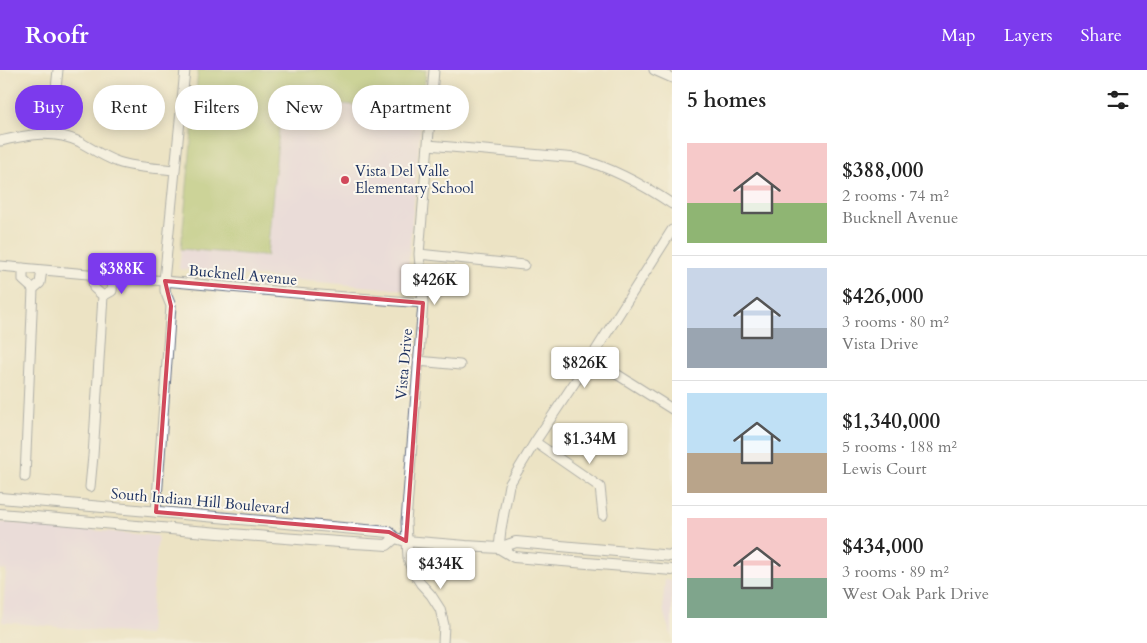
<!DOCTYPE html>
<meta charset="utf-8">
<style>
body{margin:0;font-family:Cardo,serif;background:#f2f2f2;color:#222;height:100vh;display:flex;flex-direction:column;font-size:19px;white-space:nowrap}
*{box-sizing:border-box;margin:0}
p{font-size:16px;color:#767676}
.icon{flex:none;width:28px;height:28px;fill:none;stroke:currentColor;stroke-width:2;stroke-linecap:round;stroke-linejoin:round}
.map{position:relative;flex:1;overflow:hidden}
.sheet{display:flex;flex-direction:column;background:#fff;width:475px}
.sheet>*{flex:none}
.banner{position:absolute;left:15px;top:15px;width:475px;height:45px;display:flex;gap:10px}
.price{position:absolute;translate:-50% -42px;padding:0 11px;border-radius:5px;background:#fff;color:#222;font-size:16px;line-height:32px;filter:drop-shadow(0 1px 2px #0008)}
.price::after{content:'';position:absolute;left:50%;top:30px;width:15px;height:11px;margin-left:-8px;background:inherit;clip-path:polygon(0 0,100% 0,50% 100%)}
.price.current{background:#7c3aed;color:#fff}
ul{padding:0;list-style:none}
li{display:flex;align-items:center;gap:15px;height:125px;padding:0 15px}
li+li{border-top:1px solid #e0e0e0}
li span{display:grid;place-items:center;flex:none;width:140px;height:100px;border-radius:0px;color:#555}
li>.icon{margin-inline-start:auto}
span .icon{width:60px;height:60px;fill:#fffc;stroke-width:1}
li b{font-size:21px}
h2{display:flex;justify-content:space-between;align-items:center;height:60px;padding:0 15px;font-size:21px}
.pill{padding:0 18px;border-radius:22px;background:#fff;box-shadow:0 2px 12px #0003;font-size:18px;line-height:45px}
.pill.current{background:#7c3aed;color:#fff}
header{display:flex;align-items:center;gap:30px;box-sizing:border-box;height:70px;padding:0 25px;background:#7c3aed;color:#fff}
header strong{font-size:24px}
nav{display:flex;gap:28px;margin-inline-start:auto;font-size:18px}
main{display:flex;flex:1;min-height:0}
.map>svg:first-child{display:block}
.built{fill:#e6d2f0}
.green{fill:#a4be64;stroke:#607661}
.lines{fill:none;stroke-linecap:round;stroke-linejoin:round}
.minor-casing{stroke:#646e82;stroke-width:11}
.major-casing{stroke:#646e82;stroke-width:12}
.minor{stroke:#fff;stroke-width:9}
.major{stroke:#fff;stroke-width:10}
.marked{fill:none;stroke:#d1495b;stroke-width:4;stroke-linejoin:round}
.poi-dot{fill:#d1495b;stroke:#fbf7ec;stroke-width:2}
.labels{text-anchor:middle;stroke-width:4;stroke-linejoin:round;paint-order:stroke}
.poi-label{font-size:15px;fill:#1b2f5e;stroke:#fbf7ec;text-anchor:start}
.street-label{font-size:15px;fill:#1b2f5e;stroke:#fbf7ec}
</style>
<header>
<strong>Roofr</strong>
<nav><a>Map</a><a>Layers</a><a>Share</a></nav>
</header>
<main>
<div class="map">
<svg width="672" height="573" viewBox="0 0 672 573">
<rect width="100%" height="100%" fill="#fbf7ec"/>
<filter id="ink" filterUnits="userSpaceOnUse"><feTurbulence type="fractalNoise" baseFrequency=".02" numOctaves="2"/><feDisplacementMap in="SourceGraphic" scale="10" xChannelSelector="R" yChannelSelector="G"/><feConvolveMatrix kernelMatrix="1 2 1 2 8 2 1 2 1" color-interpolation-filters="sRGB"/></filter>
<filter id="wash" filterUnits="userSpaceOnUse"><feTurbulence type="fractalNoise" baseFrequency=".0096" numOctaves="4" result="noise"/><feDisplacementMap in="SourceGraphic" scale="20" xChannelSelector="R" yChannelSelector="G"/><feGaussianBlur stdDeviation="1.12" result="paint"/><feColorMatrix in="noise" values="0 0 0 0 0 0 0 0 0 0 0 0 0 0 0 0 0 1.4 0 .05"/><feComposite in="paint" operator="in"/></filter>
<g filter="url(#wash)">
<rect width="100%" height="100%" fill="#ece3c4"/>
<!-- built -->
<path class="built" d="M 282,29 L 422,41 L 406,220 L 179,199 L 181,179 L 267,186 Z
M 0,452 L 158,466 L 149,565 L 2,552 L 6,500 L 0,499 Z
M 665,509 L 672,510 L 672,567 L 666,551 L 664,543 L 663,531 Z"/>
<!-- green -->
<path class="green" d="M 198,0 L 426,0 L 422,41 L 282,29 L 267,186 L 181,179 Z"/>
</g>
<g filter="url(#ink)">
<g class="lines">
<defs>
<path id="minor" d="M 434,0 L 419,184 L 423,233 L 406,452 L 408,488 L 412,500 L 421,514 L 431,525 L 440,539 L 444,555 L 443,573
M 654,0 L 672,8
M 51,64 L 58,0
M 0,71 C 28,65 52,59 80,72 C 92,79 104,87 118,92 C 136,98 156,98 175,100
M 428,75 L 577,88 C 612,98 641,113 672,134
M 419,184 L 524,195
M 0,196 L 307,224 L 423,233
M 23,198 L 23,210 L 33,219
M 92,204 L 94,218 L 103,226
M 164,211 L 185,0
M 103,226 L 112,221 L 113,206
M 591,288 L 672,339
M 418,291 L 460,295
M 535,372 L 600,417 L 603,445
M 25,407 L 33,219 L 40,213 L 42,200
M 90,417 L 93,386 L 103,226
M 156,442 L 171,236 L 165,221 L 165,211
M 499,478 L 501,459 L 509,415 L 535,372 L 591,288 L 672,160"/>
<path id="major" d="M 0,428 L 389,462 L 395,468 L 406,471 L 466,476 L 499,478 L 516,472 L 672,486
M 0,444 C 129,455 258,468 387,475 L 395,468
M 499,478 L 514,487 L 672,500"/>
</defs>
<!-- minor casing -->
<use href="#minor" class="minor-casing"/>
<!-- major casing -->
<use href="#major" class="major-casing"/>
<!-- minor -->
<use href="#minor" class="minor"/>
<!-- major -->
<use href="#major" class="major"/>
</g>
</g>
<!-- marked area -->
<path d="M0 0H672V573H0ZM 165,211 L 423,233 L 406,471 L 389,462 L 156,442 L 171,236 Z" fill="#ece3c4" fill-opacity=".55" fill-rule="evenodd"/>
<path class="marked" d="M 165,211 L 423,233 L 406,471 L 389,462 L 156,442 L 171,236 Z"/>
<!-- markers -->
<circle class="poi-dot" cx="345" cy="110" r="5"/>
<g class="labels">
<!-- poi labels -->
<g class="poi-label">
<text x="355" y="106">Vista Del Valle<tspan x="355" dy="17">Elementary School</tspan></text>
</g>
<!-- street labels -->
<g class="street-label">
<text transform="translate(243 205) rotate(5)" y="5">Bucknell Avenue</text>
<text transform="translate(404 294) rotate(-85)" y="5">Vista Drive</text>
<text transform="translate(200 431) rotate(5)" y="5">South Indian Hill Boulevard</text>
</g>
</g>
</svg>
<b class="price current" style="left:122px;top:225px">$388K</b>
<b class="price" style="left:435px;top:236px">$426K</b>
<b class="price" style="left:585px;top:319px">$826K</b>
<b class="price" style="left:590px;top:395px">$1.34M</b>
<b class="price" style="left:441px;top:520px">$434K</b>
<div class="banner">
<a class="pill current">Buy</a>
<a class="pill">Rent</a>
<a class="pill">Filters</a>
<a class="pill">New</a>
<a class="pill">Apartment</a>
</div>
</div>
<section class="sheet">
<h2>5 homes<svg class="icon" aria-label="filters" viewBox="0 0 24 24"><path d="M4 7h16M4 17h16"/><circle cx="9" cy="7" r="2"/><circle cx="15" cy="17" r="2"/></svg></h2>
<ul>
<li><span style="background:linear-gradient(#f6c9c9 60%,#8fb573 0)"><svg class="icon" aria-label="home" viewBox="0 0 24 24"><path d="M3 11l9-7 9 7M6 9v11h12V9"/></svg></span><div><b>$388,000</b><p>2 rooms · 74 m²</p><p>Bucknell Avenue</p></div></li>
<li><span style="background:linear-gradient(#c9d6e8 60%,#9aa5b1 0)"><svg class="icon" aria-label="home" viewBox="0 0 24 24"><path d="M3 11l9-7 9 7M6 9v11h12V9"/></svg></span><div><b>$426,000</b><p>3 rooms · 80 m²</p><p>Vista Drive</p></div></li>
<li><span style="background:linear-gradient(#bfe0f5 60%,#b9a48a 0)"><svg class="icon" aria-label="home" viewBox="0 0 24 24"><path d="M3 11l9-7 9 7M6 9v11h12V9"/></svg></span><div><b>$1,340,000</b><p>5 rooms · 188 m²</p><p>Lewis Court</p></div></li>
<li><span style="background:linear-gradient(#f6c9c9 60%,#7fa58c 0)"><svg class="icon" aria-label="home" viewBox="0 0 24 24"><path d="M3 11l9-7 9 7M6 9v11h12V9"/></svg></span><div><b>$434,000</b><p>3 rooms · 89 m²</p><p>West Oak Park Drive</p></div></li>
</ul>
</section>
</main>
